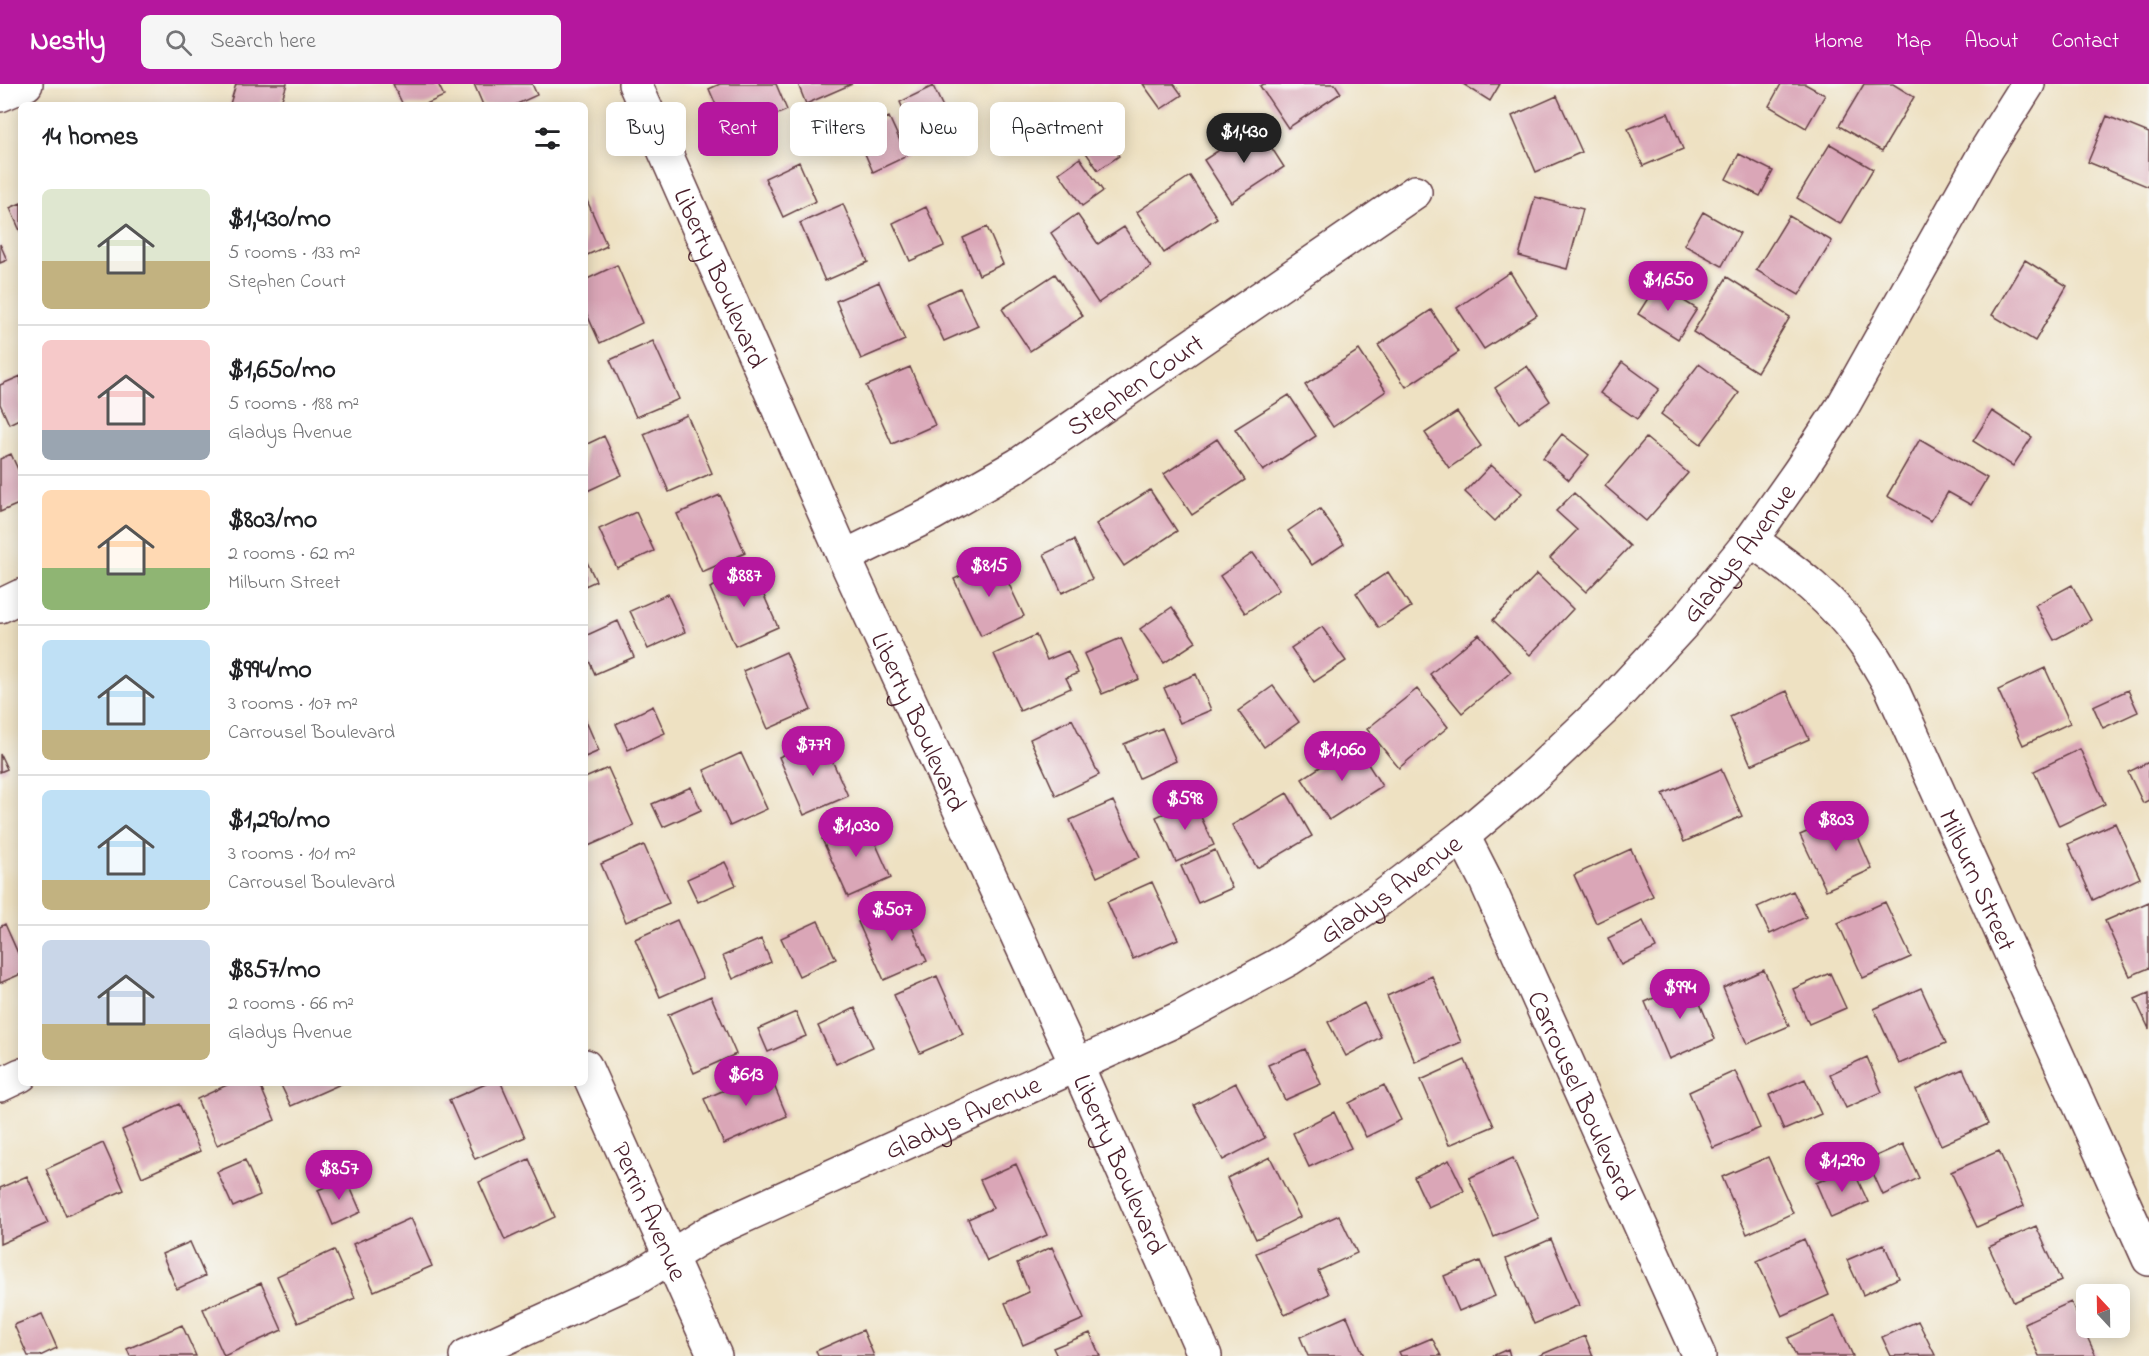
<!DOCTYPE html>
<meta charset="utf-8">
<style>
body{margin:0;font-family:"Indie Flower",sans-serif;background:#f6f6f6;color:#202124;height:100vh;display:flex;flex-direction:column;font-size:22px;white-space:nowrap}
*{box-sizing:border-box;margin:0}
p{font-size:20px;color:#757577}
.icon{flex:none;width:33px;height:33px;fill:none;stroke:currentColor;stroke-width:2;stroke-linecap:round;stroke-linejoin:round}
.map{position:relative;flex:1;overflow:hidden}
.details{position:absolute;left:18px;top:18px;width:570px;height:984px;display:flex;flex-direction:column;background:#fff;border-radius:9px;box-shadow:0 3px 15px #0003}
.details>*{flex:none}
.top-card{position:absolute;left:606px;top:18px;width:570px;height:54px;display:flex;gap:12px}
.needle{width:39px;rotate:338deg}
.buttons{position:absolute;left:2076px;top:1200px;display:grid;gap:12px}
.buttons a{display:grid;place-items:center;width:54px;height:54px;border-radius:9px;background:#fff;box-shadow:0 3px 15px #0003;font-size:30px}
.price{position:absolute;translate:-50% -51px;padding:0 14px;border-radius:21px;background:#b5179e;color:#fff;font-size:20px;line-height:39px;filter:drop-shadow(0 2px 3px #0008)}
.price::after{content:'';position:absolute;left:50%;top:36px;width:18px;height:14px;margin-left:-9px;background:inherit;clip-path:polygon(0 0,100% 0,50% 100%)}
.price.current{background:#222;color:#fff}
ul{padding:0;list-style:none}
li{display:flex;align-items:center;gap:18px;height:150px;padding:0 24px}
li+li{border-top:2px solid #e0e0e0}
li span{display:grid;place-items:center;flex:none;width:168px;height:120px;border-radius:9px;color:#555}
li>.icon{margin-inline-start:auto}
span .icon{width:72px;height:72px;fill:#fffc;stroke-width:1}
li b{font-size:26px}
h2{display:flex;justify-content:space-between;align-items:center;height:72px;padding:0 24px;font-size:26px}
.tag{padding:0 21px;border-radius:9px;background:#fff;box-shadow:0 3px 15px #0003;font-size:21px;line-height:54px}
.tag.current{background:#b5179e;color:#fff}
header{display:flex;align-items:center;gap:36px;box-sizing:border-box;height:84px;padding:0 30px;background:#b5179e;color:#fff}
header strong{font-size:28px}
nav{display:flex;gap:33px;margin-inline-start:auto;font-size:21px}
.search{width:420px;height:54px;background:#f6f6f6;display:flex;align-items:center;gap:15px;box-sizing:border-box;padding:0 21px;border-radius:9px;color:#757577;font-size:22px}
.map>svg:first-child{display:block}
.building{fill:#daa6b7}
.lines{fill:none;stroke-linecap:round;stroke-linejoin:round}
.street-casing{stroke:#633c42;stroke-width:36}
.street{stroke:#fff;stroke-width:33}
.labels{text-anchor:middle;stroke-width:4.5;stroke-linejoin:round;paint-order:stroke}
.street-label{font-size:27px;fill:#4a1f2b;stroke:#f6f6f2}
</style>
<header>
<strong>Nestly</strong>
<div class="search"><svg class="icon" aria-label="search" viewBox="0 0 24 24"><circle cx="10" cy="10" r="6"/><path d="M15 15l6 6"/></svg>Search here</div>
<nav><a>Home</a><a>Map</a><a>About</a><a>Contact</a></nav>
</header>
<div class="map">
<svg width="2149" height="1272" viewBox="0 0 2149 1272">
<rect width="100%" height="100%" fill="#f6f6f2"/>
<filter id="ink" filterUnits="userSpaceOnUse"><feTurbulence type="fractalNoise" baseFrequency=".0167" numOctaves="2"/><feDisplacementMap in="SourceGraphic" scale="12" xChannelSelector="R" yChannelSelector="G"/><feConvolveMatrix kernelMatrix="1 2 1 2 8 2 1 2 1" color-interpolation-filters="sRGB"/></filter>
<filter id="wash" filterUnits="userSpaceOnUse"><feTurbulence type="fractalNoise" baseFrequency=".008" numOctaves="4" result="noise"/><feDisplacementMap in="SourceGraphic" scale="24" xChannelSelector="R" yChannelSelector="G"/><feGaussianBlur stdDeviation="1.35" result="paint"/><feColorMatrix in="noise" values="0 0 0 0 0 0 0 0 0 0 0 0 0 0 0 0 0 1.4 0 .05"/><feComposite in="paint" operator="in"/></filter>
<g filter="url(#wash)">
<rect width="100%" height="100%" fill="#eee1c2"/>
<g id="blocks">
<!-- building -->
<path class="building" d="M 236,0 L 287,0 L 280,21 L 234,21 L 230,20 Z
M 393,0 L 438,0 L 444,12 L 424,21 L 403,21 Z
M 474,0 L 532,0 L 537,11 L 515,21 L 483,21 Z
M 720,0 L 776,0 L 787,26 L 729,51 L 709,5 Z
M 798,0 L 852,0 L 806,20 Z
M 1143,0 L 1174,0 L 1182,11 L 1161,25 Z
M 1264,0 L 1335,0 L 1341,9 L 1288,44 L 1260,2 Z
M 1463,0 L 1500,0 L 1490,17 Z
M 1781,0 L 1805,0 L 1825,11 L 1806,44 L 1769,22 Z
M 1864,0 L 1893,0 L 1914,13 L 1882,67 L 1839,42 Z
M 933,2 L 951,40 L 917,56 L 900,18 Z
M 1557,12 L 1582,68 L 1536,88 L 1512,32 Z
M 1668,29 L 1683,65 L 1643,82 L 1628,45 Z
M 2107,32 L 2149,49 L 2149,103 L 2088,78 Z
M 889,33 L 907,72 L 873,88 L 856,49 Z
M 1096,39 L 1119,72 L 1098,86 L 1075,53 Z
M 1257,41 L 1284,83 L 1231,118 L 1204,76 Z
M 1830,60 L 1873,85 L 1840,140 L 1797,114 Z
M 1739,70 L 1773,87 L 1760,112 L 1726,95 Z
M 1080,74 L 1103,107 L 1082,122 L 1059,89 Z
M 799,78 L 816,117 L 783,133 L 765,94 Z
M 1190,92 L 1217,134 L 1164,169 L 1137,128 Z
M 585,112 L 607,162 L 585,172 Z
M 1535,113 L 1583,125 L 1567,185 L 1519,172 Z
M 21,119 L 21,149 L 10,124 Z
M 843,120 L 868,178 L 825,197 L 800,139 Z
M 926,123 L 944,162 L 910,177 L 893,139 Z
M 1703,128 L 1740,149 L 1722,182 L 1684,161 Z
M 1077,130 L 1098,160 L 1124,143 L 1151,183 L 1098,219 L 1051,149 Z
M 1789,132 L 1832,157 L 1799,211 L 1756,186 Z
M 987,143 L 1003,180 L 979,191 L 963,154 Z
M 0,160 L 7,176 L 0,179 Z
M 2025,176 L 2067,202 L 2035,257 L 1992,231 Z
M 617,181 L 642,239 L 600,259 L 585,226 L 585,196 Z
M 1510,188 L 1537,231 L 1484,265 L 1457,224 Z
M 1055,190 L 1083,232 L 1030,267 L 1002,225 Z
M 1727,193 L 1790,233 L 1757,288 L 1693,248 Z
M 879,198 L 905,256 L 861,275 L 836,217 Z
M 1657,200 L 1697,225 L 1678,255 L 1638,230 Z
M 960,204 L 978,242 L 944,257 L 926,219 Z
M 1431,226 L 1459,268 L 1406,303 L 1378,261 Z
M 653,257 L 679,315 L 636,333 L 610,276 Z
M 1359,266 L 1386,307 L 1333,343 L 1305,301 Z
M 1622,278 L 1659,305 L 1637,335 L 1600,309 Z
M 1699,280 L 1739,309 L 1701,360 L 1661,330 Z
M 1527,282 L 1550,317 L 1519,339 L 1495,304 Z
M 910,283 L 935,341 L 892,360 L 866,302 Z
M 21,292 L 21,334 L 9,340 L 0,320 L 0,301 Z
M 1289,311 L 1316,352 L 1263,387 L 1235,345 Z
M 1992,327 L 2032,353 L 2013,382 L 1973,357 Z
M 1457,328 L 1481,362 L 1449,384 L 1425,349 Z
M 687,331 L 712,389 L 669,408 L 644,350 Z
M 1562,350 L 1589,371 L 1569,396 L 1543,374 Z
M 604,352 L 622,391 L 585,408 L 585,361 Z
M 1646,354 L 1688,389 L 1646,437 L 1605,402 Z
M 1217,355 L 1245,396 L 1192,431 L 1164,390 Z
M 1920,355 L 1987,394 L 1971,421 L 1948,408 L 1931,437 L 1887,412 Z
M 11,370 L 21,392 L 21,419 L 0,428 L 0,375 Z
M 1491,381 L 1522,409 L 1495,437 L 1465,408 Z
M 1150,406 L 1177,447 L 1124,482 L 1096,440 Z
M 1574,409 L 1630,462 L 1586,508 L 1550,474 L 1577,446 L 1556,427 Z
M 720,411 L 745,469 L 702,488 L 677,430 Z
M 1320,425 L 1344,460 L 1312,481 L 1288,447 Z
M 636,428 L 654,467 L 617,484 L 599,445 Z
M 1074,456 L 1092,495 L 1062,509 L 1044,470 Z
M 1253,469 L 1279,506 L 1245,529 L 1220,492 Z
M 585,474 L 596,497 L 585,502 Z
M 997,475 L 1024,532 L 981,552 L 954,495 Z
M 752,485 L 778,543 L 735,562 L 710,504 Z
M 1388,488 L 1411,523 L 1379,544 L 1356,509 Z
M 1537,490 L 1573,525 L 1530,571 L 1493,536 Z
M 2072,501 L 2091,536 L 2054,556 L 2035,521 Z
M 668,510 L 685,548 L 648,565 L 630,527 Z
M 1172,523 L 1196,558 L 1164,579 L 1140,545 Z
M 618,537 L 634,573 L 595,590 L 585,568 L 585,552 Z
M 1322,543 L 1346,577 L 1314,598 L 1291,564 Z
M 1479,550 L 1511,588 L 1462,629 L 1430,590 Z
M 1036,551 L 1047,576 L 1068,567 L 1078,589 L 1066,594 L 1071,604 L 1020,627 L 994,570 Z
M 1121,554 L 1139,595 L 1102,610 L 1084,570 Z
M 786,568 L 811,626 L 768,645 L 743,587 Z
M 2045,584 L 2070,639 L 2023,661 L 1998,606 Z
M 1196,590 L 1211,626 L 1180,639 L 1164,604 Z
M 1273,602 L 1299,638 L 1264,663 L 1238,627 Z
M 1417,605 L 1448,643 L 1399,684 L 1367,645 Z
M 2128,606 L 2138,628 L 2103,644 L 2093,622 Z
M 1787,607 L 1809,655 L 1751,681 L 1730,633 Z
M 653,622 L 665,649 L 628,666 L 616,640 Z
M 585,635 L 599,667 L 585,673 Z
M 1072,635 L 1099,691 L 1056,712 L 1030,655 Z
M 1162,644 L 1176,677 L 1139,694 L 1124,660 Z
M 822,654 L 848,712 L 804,731 L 779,673 Z
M 1355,660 L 1382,702 L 1329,736 L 1302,695 Z
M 2080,665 L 2105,720 L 2059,742 L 2034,687 Z
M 741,669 L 767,725 L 730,742 L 704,686 Z
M 0,670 L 7,685 L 0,688 Z
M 2149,678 L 2149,716 L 2143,719 L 2128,688 Z
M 608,684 L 634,742 L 586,763 L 585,694 Z
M 1721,685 L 1742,732 L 1684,758 L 1663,710 Z
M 691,703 L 701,726 L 663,743 L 652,720 Z
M 1287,709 L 1312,752 L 1257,784 L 1232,741 Z
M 1193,716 L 1214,761 L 1176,778 L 1156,733 Z
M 1113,717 L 1140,773 L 1097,793 L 1070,736 Z
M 1848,730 L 1872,785 L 1826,806 L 1800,751 Z
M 865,736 L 891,794 L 848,813 L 822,755 Z
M 2115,739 L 2140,794 L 2093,816 L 2068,760 Z
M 644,761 L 669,819 L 626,838 L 601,780 Z
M 1631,765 L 1653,812 L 1596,839 L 1574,791 Z
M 1215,766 L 1232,804 L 1198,819 L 1181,782 Z
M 725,778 L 736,801 L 698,818 L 687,795 Z
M 1152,798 L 1178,855 L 1133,875 L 1107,818 Z
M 1793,807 L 1806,833 L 1770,850 L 1757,823 Z
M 1885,818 L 1911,873 L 1863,894 L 1838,839 Z
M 2149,818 L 2149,884 L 2130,892 L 2105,837 Z
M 901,819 L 927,877 L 884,896 L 858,838 Z
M 677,836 L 703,894 L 660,913 L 635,855 Z
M 818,837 L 836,875 L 799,892 L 781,854 Z
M 1643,837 L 1656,864 L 1621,881 L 1608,854 Z
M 5,840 L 21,876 L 21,890 L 0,899 L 0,843 Z
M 761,855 L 771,878 L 733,895 L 723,872 Z
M 1764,886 L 1789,942 L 1747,960 L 1723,904 Z
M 1830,889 L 1846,924 L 1809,940 L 1793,905 Z
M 937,892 L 963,950 L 920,969 L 894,911 Z
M 1432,892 L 1461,958 L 1415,978 L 1387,912 Z
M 1691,898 L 1715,955 L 1669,975 L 1645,918 Z
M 1921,904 L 1946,959 L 1899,980 L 1874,925 Z
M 2149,909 L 2149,945 L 2135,915 Z
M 711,912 L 736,970 L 694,989 L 668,931 Z
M 1364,919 L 1381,953 L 1346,972 L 1328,938 Z
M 855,924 L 873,963 L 836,980 L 818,942 Z
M 796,928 L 806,952 L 768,968 L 758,945 Z
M 1305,965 L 1321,1000 L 1285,1016 L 1268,981 Z
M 1867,973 L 1882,1008 L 1846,1024 L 1830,990 Z
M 1465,976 L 1494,1042 L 1449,1061 L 1421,996 Z
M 1963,985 L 1988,1040 L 1941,1061 L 1916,1006 Z
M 768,987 L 787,1032 L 724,1060 L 704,1015 Z
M 1735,987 L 1760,1044 L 1713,1064 L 1689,1008 Z
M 1805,995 L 1821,1030 L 1784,1046 L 1769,1011 Z
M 231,999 L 259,999 L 275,1036 L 217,1061 L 197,1015 Z
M 280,999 L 343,999 L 291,1022 Z
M 488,999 L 501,999 L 525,1053 L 475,1075 L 449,1016 Z
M 1236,999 L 1265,1054 L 1223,1076 L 1194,1021 Z
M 1384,1001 L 1401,1036 L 1366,1053 L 1349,1019 Z
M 179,1020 L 200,1067 L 142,1093 L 122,1046 Z
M 1334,1028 L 1351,1064 L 1309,1083 L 1293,1049 Z
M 103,1059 L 124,1106 L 66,1132 L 46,1085 Z
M 1903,1060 L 1919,1094 L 1883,1111 L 1867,1076 Z
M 1999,1067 L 2024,1122 L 1977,1143 L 1951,1088 Z
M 1270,1073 L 1300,1133 L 1256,1155 L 1227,1094 Z
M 1768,1073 L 1793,1129 L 1747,1150 L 1722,1093 Z
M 1513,1074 L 1539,1134 L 1494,1153 L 1469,1094 Z
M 529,1075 L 555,1133 L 505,1156 L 479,1098 Z
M 245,1076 L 260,1111 L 233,1123 L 217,1088 Z
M 1449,1076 L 1464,1107 L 1428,1123 L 1414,1093 Z
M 1016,1080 L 1047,1151 L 987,1177 L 968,1135 L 993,1124 L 980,1096 Z
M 1852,1083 L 1868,1118 L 1831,1134 L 1816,1099 Z
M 27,1092 L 48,1139 L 0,1160 L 0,1104 Z
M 346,1094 L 361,1128 L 333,1141 L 318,1106 Z
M 1339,1131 L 1357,1169 L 1318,1187 L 1329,1210 L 1285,1231 L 1256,1169 Z
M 411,1134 L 432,1182 L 374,1207 L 353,1160 Z
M 2036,1142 L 2061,1197 L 2014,1218 L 1989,1163 Z
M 1551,1155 L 1579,1221 L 1534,1240 L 1506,1175 Z
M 1804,1155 L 1829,1211 L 1782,1232 L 1757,1177 Z
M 190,1158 L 205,1192 L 177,1205 L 162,1170 Z
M 1884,1160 L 1899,1194 L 1863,1211 L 1847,1176 Z
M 1052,1163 L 1084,1235 L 1023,1261 L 1005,1219 L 1029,1208 L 1017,1179 Z
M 334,1166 L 355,1214 L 298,1239 L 277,1192 Z
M 1480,1177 L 1495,1212 L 1459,1227 L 1444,1192 Z
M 261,1199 L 282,1246 L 224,1272 L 203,1225 Z
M 2071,1218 L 2096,1272 L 2039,1272 L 2024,1239 Z
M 42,1230 L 57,1264 L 40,1272 L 28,1272 L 14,1241 Z
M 1347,1232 L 1364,1272 L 1308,1272 L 1300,1253 Z
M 1835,1232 L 1853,1272 L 1796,1272 L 1788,1254 Z
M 1918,1237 L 1935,1271 L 1891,1272 L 1882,1253 Z
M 182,1241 L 196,1272 L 130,1272 L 127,1265 Z
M 863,1246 L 874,1272 L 818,1272 L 816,1267 Z
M 1090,1249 L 1100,1272 L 1057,1272 L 1053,1264 Z
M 1585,1252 L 1593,1272 L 1538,1272 Z
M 1432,1254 L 1441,1272 L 1401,1272 L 1399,1268 Z
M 1508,1265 L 1510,1272 L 1492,1272 Z"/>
</g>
</g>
<g filter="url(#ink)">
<use href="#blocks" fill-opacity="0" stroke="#633c42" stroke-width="1.5"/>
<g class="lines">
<defs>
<g id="street">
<path id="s1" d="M 635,0 L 844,473 L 1077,982 L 1205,1272"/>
<path d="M 0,11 L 26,0"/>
<path id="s2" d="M 1751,456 C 1794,486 1833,515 1864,559 C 1874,572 1882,588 1891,603 L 2149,1175"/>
<path id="s3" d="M 844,473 L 932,430 L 1018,381 L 1415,108"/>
<path d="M 0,522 L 21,512"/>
<path id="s4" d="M 1463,752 L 1486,797 L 1699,1272"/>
<path id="s5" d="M 585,982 L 715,1272"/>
<path d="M 0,1001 L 21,991"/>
<path id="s6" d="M 466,1272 L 635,1195 L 711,1147 L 1178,935 L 1289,875 L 1380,815 L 1463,752 L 1530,695 L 1609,620 L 1683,540 L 1751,456 L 1799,388 L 1844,320 L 1987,65 L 2028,0"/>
</g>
</defs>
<!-- street casing -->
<use href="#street" class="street-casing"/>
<!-- street -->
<use href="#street" class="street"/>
</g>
</g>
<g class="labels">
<!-- street labels -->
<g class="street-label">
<text dy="9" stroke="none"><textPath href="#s1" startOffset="212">Liberty Boulevard</textPath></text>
<text dy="9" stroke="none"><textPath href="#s3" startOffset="339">Stephen Court</textPath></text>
<text dy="9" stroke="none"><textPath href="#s6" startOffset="1524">Gladys Avenue</textPath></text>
<text dy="9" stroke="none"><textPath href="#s1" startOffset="698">Liberty Boulevard</textPath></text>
<text dy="9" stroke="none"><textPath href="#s2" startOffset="417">Milburn Street</textPath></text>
<text dy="9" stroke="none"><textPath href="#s6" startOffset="1038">Gladys Avenue</textPath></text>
<text dy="9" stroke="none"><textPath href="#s4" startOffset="285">Carrousel Boulevard</textPath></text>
<text dy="9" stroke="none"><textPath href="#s6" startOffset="552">Gladys Avenue</textPath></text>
<text dy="9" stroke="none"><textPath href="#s1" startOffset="1184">Liberty Boulevard</textPath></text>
<text dy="9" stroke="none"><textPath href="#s5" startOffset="159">Perrin Avenue</textPath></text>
</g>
</g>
</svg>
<div class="buttons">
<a><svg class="needle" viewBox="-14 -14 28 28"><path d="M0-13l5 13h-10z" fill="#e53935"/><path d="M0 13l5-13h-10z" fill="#757577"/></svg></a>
</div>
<b class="price current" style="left:1244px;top:80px">$1,430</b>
<b class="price" style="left:1668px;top:228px">$1,650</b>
<b class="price" style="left:989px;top:514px">$815</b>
<b class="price" style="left:744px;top:524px">$887</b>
<b class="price" style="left:813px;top:693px">$779</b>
<b class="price" style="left:1342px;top:698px">$1,060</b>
<b class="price" style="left:1185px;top:747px">$598</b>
<b class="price" style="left:1836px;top:768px">$803</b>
<b class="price" style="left:856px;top:774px">$1,030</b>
<b class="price" style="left:892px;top:858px">$507</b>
<b class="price" style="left:1680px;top:936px">$994</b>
<b class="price" style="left:746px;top:1023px">$613</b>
<b class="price" style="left:1842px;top:1109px">$1,290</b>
<b class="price" style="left:339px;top:1117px">$857</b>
<div class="top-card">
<a class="tag">Buy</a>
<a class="tag current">Rent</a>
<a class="tag">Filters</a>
<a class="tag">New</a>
<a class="tag">Apartment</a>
</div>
<section class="details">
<h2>14 homes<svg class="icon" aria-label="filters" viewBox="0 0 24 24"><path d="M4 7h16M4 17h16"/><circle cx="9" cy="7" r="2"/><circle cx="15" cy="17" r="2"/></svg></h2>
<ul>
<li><span style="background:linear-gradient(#dfe7d0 60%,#c2b280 0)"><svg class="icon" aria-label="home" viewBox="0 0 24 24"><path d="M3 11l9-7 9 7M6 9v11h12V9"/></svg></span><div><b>$1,430/mo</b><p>5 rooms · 133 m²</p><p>Stephen Court</p></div></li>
<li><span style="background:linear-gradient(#f6c9c9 75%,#9aa5b1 0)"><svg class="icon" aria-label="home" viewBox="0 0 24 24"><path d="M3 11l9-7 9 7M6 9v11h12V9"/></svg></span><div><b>$1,650/mo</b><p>5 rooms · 188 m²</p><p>Gladys Avenue</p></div></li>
<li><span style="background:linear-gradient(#ffd9b3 65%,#8fb573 0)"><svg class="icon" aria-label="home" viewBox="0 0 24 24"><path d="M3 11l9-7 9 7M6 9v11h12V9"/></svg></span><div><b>$803/mo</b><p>2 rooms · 62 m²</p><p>Milburn Street</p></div></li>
<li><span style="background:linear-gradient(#bfe0f5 75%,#c2b280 0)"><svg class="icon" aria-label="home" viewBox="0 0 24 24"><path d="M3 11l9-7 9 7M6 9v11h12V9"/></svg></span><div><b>$994/mo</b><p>3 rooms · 107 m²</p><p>Carrousel Boulevard</p></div></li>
<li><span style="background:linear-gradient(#bfe0f5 75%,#c2b280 0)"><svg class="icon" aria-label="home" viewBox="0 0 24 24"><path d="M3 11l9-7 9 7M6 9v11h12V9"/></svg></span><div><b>$1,290/mo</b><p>3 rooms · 101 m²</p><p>Carrousel Boulevard</p></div></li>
<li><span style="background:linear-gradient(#c9d6e8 70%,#c2b280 0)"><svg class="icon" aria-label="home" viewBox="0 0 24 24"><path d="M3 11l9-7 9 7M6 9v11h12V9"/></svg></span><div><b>$857/mo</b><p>2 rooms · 66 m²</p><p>Gladys Avenue</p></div></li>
</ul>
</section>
</div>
